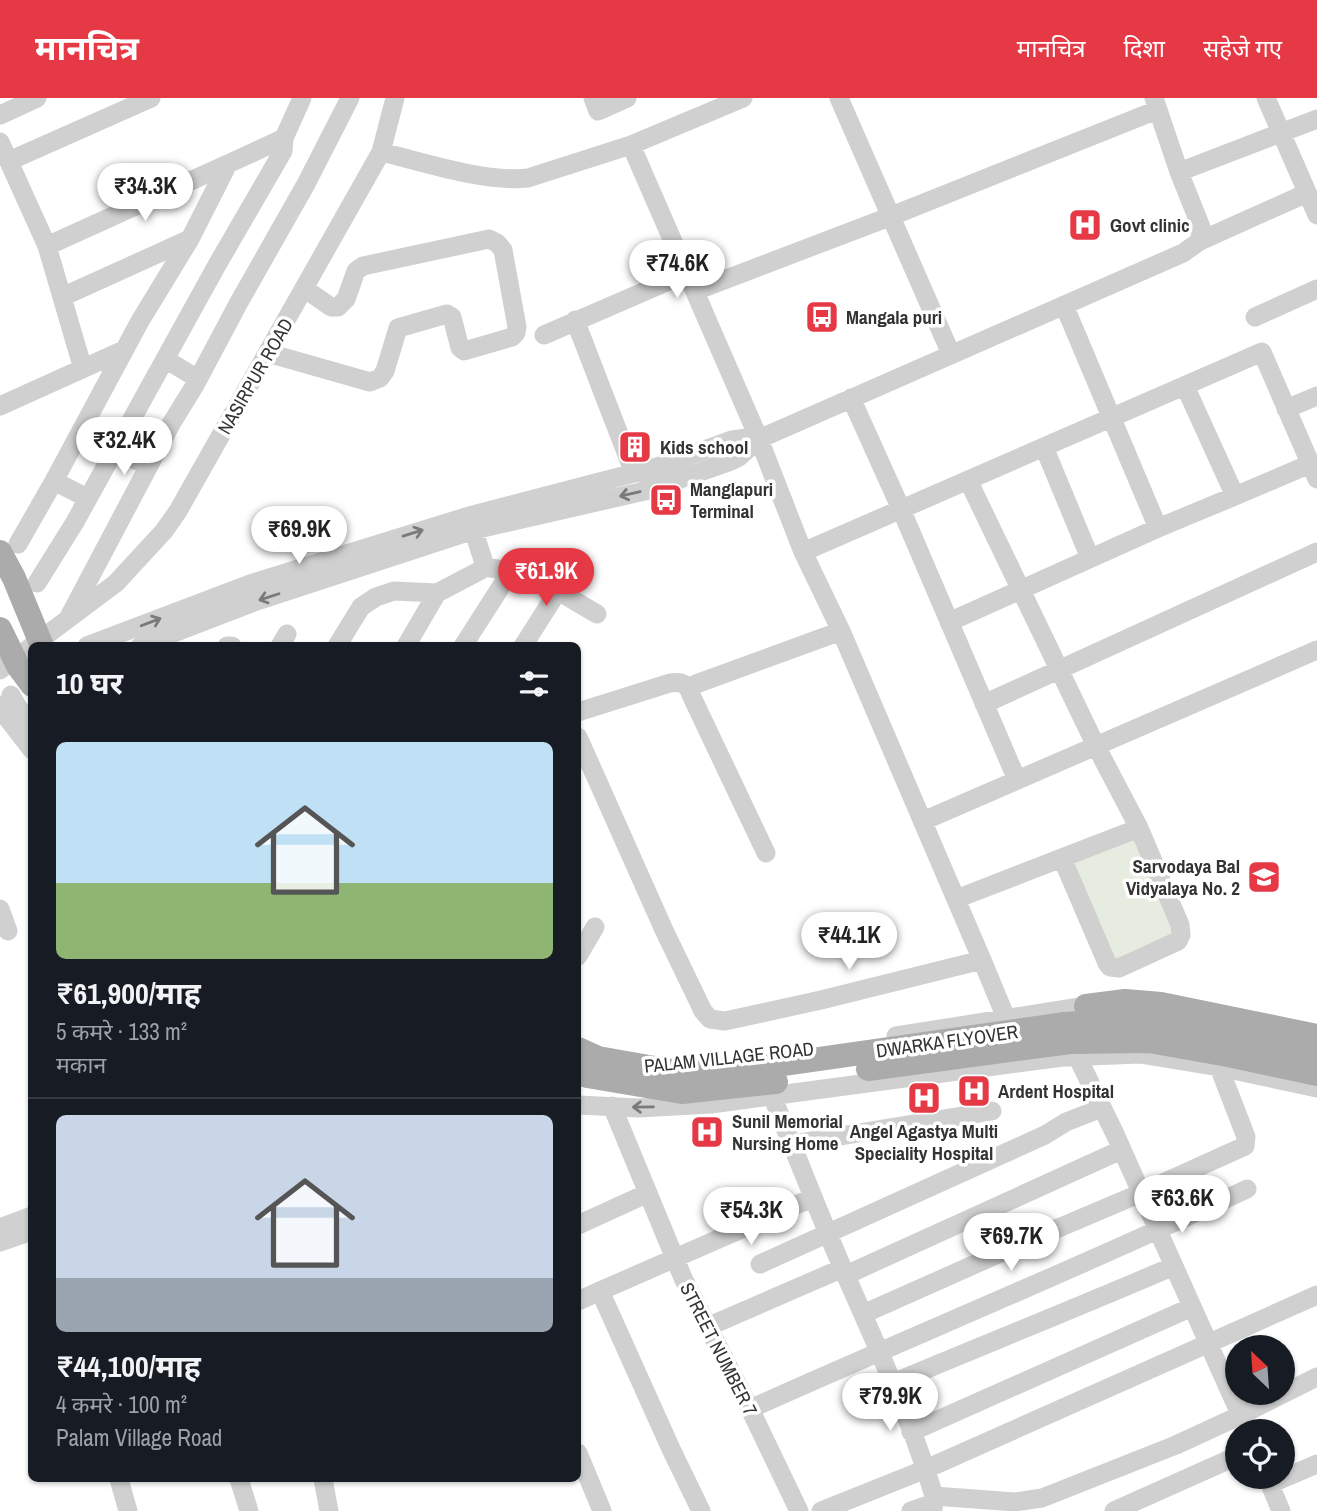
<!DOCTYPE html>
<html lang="hi">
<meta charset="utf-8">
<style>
body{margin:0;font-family:"Archivo Narrow","Noto Sans Devanagari",sans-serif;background:#242831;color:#f1f3f6;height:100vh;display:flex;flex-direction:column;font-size:26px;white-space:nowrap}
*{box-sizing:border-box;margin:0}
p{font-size:23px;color:#9ea1a6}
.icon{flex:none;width:38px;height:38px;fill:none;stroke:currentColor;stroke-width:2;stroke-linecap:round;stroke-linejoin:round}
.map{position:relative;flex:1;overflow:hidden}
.panel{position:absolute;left:28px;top:544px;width:553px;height:840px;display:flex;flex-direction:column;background:#171b24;border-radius:10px;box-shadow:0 2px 5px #0004}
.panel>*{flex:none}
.needle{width:46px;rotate:335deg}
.fabs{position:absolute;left:1225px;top:1237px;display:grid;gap:14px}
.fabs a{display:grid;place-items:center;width:70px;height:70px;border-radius:50%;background:#171b24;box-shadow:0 2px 5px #0004;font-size:35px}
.price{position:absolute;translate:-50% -60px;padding:0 16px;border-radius:24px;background:#fff;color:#222;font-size:23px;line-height:46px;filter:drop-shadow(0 2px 4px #0008)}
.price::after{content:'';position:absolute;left:50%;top:42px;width:21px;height:16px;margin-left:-10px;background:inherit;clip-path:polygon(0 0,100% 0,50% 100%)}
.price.active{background:#e63946;color:#fff}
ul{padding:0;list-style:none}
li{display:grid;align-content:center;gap:14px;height:371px;padding:0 28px}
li+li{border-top:2px solid #363941}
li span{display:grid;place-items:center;height:217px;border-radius:10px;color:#555}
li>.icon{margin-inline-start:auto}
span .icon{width:126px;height:126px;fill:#fffc;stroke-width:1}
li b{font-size:30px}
h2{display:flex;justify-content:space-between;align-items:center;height:84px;padding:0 28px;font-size:30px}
header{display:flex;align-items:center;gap:42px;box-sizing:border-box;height:98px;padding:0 35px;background:#e63946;color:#fff}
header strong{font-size:33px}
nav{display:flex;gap:38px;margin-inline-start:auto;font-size:24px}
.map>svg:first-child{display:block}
.green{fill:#e6ecdf}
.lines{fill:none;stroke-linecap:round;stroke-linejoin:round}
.minor{stroke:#d0d0d0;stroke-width:19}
.major{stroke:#ababab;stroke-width:24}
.major-bridge{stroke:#ababab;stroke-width:24}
.oneway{stroke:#7a7a7a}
.labels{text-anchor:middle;stroke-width:7;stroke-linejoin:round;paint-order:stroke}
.poi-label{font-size:19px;font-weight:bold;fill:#333;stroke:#fff;text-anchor:start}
.street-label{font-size:19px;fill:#333;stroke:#fff}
</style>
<header>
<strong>मानचित्र</strong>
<nav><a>मानचित्र</a><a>दिशा</a><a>सहेजे गए</a></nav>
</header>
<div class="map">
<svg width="1317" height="1413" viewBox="0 0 1317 1413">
<rect width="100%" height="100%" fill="#fff"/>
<!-- green -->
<path class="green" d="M 1135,736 L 1177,834 L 1111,865 L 1067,762 Z"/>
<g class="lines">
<!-- minor -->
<path class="minor" d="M 593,0 L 598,13 L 627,0
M 839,0 L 951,256
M 1266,0 L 1317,117
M 0,17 L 37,0
M 0,44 L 47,148 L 83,271
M 631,47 L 759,341 L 803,454 L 841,533 L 982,862 L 1006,920 L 1018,965
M 381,54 C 424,64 485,85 528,80 L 631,47 L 743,0
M 9,63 L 151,0
M 1179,74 L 1317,21
M 1200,143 L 1307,95
M 47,148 L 228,66
M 695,193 L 884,121 L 1157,12
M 62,199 L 190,141
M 1064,207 L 1158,430
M 1255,219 L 1317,191
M 575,222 L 634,375
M 544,237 L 687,175
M 268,255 L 370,284 L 380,280 L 385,273 L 398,230 L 447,216 L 452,219 L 460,250 L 464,253 L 512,239 L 516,235 L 517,229 L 503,152 L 497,145 L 489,141 L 363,168 L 356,173 L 346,201 L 338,209 L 331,209 L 305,191
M 165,261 L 198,281
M 851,300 L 901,411 L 1017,682
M 0,308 L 124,252
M 1286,311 L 1317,298
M 1044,349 L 1090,460
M 115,353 L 149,368
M 54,383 L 87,400
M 1235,398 L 1310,366
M 18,446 L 54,383 L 140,223 L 190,141 L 228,66 L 284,40 L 302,0
M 803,454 L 1262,254 L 1317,381
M 484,469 L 511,473 L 558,493 L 597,516
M 37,485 L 75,424 L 217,167 L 283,53 L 284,40
M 70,517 L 171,326 L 195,287 L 238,206 L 306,86 L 350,0
M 949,524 L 1158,430 L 1235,398 L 1185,288
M 87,548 L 253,485 L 469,418 L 634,375 L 643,374 L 732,342 L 747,340 L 759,341
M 140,548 L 257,503 L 474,432 L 649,392 L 731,363 L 739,359 L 759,341 L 1183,155 L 1200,143 L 1201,129 L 1179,74 L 1154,0
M 227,548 L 232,548
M 280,548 L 287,536
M 337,548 L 361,509 L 376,499 L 394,493 L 437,495 L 481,472 L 484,465 L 470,421
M 406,548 L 437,495
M 463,548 L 511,473
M 523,548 L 558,493
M 0,572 L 116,485 L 164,433 L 178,413 L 381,54 L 395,0
M 690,591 L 696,586 L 841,533
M 11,597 L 17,608 L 32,629
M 984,606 L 1317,454
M 0,607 L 8,621 L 32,652
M 578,614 L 670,585 C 681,583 688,586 691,597 L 766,755
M 578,639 L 664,832 L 703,913 L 710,921 L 725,923 L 821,902 L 982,862
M 923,723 L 1317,552
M 1062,760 L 1107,865 L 1110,869 L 1119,870 L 1178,843 L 1181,837 L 1180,827 L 1139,730
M 956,801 L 1139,730 L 1096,648 L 968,382
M 0,811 L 8,833
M 578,858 L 595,829
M 896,938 L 1086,908 L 1098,908
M 1077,958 L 1115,1036 L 1248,1334
M 772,998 C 796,1055 818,1114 843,1171 C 873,1240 906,1310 929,1382 L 934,1398 L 933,1413
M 578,1007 L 638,1010 L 711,1006 L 1063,959 L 1140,956 L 1219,969 L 1317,990
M 612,1008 L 683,1180 L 750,1311 L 799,1413
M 792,1046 L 992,1013
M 578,1127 L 648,1095
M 0,1130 L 32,1118
M 0,1144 L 32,1133
M 760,1166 L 1045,1037 L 1066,1024 L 1102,1010
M 846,1177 L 1121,1052
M 578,1203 L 600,1193
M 863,1216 L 1016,1148 L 1141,1095 L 1245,1048 L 1246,1039 L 1219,969
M 707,1229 L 843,1170
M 893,1285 C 986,1246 1081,1208 1174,1168
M 750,1311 C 915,1237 1083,1168 1247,1091
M 911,1334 L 1192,1209
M 578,1355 L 602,1413
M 1267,1379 L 1281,1413
M 119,1381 L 128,1413
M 239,1381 L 249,1413
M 323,1381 L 329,1413
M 1270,1386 L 1317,1366
M 934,1398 L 1015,1404 L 1042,1400 L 1176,1347 L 1241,1317 L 1317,1279
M 701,1413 L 671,1351 L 600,1193 L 812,1100
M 821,1413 L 926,1371 L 1317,1197
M 911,1413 L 934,1405
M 1114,1413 L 1237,1358"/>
<!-- major -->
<path class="major" d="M 1086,908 L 1125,903 L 1161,906 L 1317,938"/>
<!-- major-bridge -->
<path class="major-bridge" d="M 0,454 L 14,480 L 42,548
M 0,531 L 18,568 L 32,587
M 578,951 L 598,960 L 683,975 L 762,969 L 1065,926 L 1118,923 L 1233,941 L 1317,958
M 868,971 L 1070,944 L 1149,943 L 1228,957 L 1317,976
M 578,973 L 587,978 L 682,994 L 776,984"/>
</g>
<!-- one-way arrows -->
<defs><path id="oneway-shaft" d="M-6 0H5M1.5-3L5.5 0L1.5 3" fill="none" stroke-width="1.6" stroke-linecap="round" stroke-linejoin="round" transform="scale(1.75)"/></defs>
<g class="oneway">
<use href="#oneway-shaft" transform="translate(630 396) rotate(167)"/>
<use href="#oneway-shaft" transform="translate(413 435) rotate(-17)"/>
<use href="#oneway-shaft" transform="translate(269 499) rotate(162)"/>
<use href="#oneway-shaft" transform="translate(151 524) rotate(-21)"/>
<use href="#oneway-shaft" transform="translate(643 1009) rotate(179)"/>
</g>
<!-- icons -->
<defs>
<symbol id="hospital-square" viewBox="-11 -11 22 22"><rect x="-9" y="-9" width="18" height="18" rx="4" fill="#e63946" stroke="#fff"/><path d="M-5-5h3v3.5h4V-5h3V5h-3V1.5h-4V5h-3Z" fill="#fff"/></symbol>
<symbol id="bus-square" viewBox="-11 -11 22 22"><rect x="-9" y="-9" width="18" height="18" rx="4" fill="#e63946" stroke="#fff"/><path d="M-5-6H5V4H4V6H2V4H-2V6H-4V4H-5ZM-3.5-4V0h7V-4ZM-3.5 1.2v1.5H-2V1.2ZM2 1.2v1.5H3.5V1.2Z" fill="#fff"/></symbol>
<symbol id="building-square" viewBox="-11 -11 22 22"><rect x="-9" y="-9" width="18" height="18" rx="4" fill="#e63946" stroke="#fff"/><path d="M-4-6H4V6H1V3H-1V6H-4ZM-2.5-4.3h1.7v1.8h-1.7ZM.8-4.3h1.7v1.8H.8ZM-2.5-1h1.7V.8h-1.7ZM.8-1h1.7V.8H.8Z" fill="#fff"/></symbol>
<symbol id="school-square" viewBox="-11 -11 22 22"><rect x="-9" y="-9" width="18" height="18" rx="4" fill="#e63946" stroke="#fff"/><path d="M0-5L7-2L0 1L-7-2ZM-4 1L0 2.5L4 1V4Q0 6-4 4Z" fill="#fff"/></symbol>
</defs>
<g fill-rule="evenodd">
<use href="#hospital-square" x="1066" y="108" width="38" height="38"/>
<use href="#bus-square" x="803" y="200" width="38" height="38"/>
<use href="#building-square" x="616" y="330" width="38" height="38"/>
<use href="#bus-square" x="647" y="383" width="38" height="38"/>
<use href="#school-square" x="1245" y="760" width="38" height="38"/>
<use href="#hospital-square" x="955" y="974" width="38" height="38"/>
<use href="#hospital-square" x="905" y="981" width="38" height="38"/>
<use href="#hospital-square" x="688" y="1015" width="38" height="38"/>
</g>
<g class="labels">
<!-- poi labels -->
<g class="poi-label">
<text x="1110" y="134">Govt clinic</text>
<text x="846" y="226">Mangala puri</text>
<text x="660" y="356">Kids school</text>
<text x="690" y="398">Manglapuri<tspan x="690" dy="22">Terminal</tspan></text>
<text x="1240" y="775" text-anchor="end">Sarvodaya Bal<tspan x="1240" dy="22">Vidyalaya No. 2</tspan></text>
<text x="998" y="1000">Ardent Hospital</text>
<text x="732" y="1030">Sunil Memorial<tspan x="732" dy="22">Nursing Home</tspan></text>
<text x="924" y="1040" text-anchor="middle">Angel Agastya Multi<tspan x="924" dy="22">Speciality Hospital</tspan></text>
</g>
<!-- street labels -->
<g class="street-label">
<text transform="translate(255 278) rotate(-60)" y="7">NASIRPUR ROAD</text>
<text transform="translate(947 943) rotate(-8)" y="7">DWARKA FLYOVER</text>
<text transform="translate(729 959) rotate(-6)" y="7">PALAM VILLAGE ROAD</text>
<text transform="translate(719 1251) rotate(63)" y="7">STREET NUMBER 7</text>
</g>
</g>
</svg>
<div class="fabs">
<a><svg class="needle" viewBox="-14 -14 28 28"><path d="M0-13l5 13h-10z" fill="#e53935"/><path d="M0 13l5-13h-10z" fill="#9ea1a6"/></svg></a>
<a><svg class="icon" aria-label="locate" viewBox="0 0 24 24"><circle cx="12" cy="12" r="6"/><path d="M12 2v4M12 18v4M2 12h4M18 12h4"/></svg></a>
</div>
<b class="price" style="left:145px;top:125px">₹34.3K</b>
<b class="price" style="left:677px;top:202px">₹74.6K</b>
<b class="price" style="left:124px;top:379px">₹32.4K</b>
<b class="price" style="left:299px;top:468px">₹69.9K</b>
<b class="price active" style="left:546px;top:510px">₹61.9K</b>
<b class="price" style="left:849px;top:874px">₹44.1K</b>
<b class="price" style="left:1182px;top:1137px">₹63.6K</b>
<b class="price" style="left:751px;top:1149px">₹54.3K</b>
<b class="price" style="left:1011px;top:1175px">₹69.7K</b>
<b class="price" style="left:890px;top:1335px">₹79.9K</b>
<section class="panel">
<h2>10 घर<svg class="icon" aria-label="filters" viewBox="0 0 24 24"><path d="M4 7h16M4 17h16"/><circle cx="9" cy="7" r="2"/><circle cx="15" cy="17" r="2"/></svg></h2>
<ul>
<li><span style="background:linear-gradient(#bfe0f5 65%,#8fb573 0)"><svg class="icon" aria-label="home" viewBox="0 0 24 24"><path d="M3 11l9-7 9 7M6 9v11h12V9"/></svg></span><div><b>₹61,900/माह</b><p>5 कमरे · 133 m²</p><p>मकान</p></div></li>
<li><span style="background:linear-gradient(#c9d6e8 75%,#9aa5b1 0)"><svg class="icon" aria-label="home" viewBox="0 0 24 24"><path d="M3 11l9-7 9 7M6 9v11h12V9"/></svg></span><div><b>₹44,100/माह</b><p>4 कमरे · 100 m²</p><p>Palam Village Road</p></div></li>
</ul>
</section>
</div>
